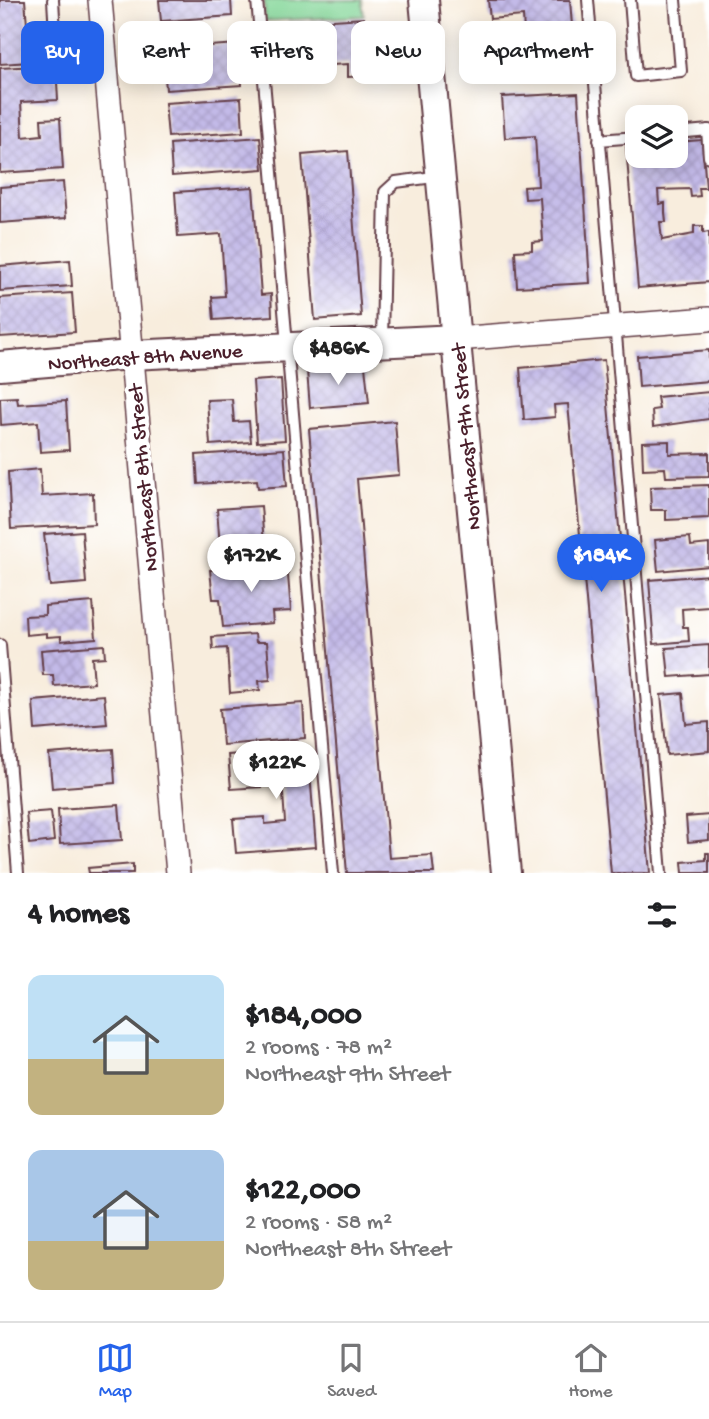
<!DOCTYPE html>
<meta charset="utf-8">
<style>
body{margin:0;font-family:"Gochi Hand",sans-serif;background:#f6f6f6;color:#202124;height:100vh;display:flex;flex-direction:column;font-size:26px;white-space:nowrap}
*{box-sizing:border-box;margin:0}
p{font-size:23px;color:#757577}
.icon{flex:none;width:38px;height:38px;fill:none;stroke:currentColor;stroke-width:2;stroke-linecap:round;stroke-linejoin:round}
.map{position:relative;height:873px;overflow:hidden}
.drawer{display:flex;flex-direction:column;background:#fff;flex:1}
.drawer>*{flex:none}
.banner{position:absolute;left:21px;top:21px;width:668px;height:63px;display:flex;gap:14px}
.controls{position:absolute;left:625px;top:105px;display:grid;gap:14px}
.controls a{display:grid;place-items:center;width:63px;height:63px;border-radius:14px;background:#fff;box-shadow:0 4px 18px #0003;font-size:35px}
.price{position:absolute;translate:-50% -60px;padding:0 16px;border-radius:24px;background:#fff;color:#222;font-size:23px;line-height:46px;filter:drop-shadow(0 2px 4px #0008)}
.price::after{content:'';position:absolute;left:50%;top:42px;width:21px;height:16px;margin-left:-10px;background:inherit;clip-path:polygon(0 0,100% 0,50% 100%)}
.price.on{background:#2563eb;color:#fff}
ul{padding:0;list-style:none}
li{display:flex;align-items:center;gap:21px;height:175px;padding:0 28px}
li span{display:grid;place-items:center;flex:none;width:196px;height:140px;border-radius:14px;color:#555}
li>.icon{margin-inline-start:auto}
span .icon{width:84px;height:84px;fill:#fffc;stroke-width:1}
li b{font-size:30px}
h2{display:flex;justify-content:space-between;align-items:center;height:84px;padding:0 28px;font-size:30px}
.pill{padding:0 24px;border-radius:14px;background:#fff;box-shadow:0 4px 18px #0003;font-size:24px;line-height:63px}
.pill.on{background:#2563eb;color:#fff}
.menu{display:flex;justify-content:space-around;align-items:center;height:98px;border-top:2px solid #e0e0e0;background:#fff;font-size:19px;color:#757577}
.menu a{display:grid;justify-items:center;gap:4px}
.menu .on{color:#2563eb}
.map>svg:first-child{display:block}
.green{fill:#83d698;stroke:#667a62;stroke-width:2}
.building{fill:url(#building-cross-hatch)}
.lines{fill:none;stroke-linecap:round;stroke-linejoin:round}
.service-casing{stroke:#643e46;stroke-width:14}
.minor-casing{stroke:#643e46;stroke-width:26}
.tertiary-casing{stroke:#643e46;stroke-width:32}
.service{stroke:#fff;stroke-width:10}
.minor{stroke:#fff;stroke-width:23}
.tertiary{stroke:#fff;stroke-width:28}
.labels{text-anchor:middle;stroke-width:7;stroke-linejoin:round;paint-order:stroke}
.street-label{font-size:21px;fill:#4a1f2b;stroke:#fff}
</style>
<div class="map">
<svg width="709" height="873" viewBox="0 0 709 873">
<defs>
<pattern id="building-cross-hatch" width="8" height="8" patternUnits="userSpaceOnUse" patternTransform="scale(1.75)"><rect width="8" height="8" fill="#c3bae8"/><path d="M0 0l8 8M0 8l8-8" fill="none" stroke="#a99fc7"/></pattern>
</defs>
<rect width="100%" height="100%" fill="#fff"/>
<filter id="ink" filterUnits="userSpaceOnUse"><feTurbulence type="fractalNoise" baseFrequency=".0143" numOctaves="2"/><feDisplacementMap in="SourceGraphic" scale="14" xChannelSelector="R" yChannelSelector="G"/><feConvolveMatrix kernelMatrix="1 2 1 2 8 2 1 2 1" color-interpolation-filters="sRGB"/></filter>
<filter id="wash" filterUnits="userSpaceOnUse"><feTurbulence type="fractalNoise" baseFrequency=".00686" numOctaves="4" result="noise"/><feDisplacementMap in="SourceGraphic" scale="28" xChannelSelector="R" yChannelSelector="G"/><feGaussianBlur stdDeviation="1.57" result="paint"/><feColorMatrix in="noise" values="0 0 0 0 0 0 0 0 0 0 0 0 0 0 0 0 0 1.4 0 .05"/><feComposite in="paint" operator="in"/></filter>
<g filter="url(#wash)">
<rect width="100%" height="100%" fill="#f8eddd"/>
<!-- green -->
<path class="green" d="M 264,0 L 362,0 L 364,16 L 265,21 Z"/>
<g id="blocks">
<!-- building -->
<path class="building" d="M 0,0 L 25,0 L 30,62 L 0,64 Z
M 159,0 L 231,0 L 232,16 L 161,21 Z
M 488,0 L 570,0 L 576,78 L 494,84 L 491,48 L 525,45 L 523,16 L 490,19 Z
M 364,18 L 368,76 L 348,77 L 348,64 L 315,66 L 316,80 L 290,82 L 286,23 Z
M 239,44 L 242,85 L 166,90 L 163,49 Z
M 56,65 L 58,100 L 21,102 L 23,137 L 42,135 L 41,119 L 60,118 L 63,169 L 0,173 L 0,68 Z
M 578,93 L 590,283 L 517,287 L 515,251 L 532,250 L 532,242 L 543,241 L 540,198 L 525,199 L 524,187 L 538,186 L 535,136 L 505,138 L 502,97 Z
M 241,98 L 243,132 L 168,137 L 165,103 Z
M 260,137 L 263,169 L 172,176 L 170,144 Z
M 702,140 L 706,188 L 699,188 L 700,196 L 691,197 L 690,189 L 658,190 L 659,204 L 665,203 L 665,213 L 666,222 L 660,222 L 662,240 L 694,234 L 694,226 L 703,226 L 703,233 L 709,232 L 709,282 L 638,288 L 626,147 L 637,146 L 637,156 L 676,156 L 676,142 Z
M 348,151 L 361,316 L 315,320 L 302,155 Z
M 63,182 L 66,218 L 0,223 L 0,187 Z
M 253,187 L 261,295 L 271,294 L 272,316 L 214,320 L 212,297 L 225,296 L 221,234 L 178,237 L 175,192 Z
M 70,260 L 72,286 L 0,291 L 0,266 Z
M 72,293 L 75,332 L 0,337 L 0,298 Z
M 709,350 L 709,381 L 639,387 L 637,356 Z
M 604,360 L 650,873 L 611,873 L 568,404 L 554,405 L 555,417 L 524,420 L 520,368 Z
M 365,366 L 369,403 L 310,408 L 307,371 Z
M 281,379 L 285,440 L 257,442 L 253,381 Z
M 709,392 L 709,419 L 653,427 L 652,410 L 659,409 L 657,397 Z
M 17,397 L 18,404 L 66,401 L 69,450 L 40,452 L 38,422 L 1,425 L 0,398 Z
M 232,399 L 234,422 L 249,421 L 251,442 L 210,445 L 207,400 Z
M 395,421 L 399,475 L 357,479 L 389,858 L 432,855 L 434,873 L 347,873 L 309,429 Z
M 669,441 L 669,454 L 709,453 L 709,476 L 666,477 L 665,468 L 643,469 L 642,442 Z
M 284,449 L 287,486 L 258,488 L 257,480 L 198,484 L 196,455 Z
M 40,469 L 42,496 L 93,493 L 94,524 L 11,529 L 8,472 Z
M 709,485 L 709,518 L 666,520 L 666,510 L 651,510 L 650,487 Z
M 261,506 L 265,556 L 221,559 L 217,509 Z
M 82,531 L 86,583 L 50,586 L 44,534 Z
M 690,537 L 691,546 L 709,544 L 709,566 L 658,571 L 655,540 Z
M 287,564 L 291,611 L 272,612 L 273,623 L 223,627 L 220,599 L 213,599 L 210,570 Z
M 709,575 L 709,607 L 682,609 L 683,627 L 688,627 L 689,641 L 654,644 L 649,580 Z
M 93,602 L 96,638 L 61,641 L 61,636 L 47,637 L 47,633 L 26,635 L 25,616 L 45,615 L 45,606 Z
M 255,634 L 256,642 L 267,642 L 270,680 L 259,681 L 260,690 L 230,693 L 227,648 L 213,649 L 212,637 Z
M 104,645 L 105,657 L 92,658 L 94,683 L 54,686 L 53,675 L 43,675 L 41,650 Z
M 709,645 L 709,674 L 669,677 L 666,648 Z
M 683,693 L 686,724 L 709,722 L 709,751 L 667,755 L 661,695 Z
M 104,695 L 107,724 L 35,730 L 33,701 Z
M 303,703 L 305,738 L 223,745 L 220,709 Z
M 113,749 L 115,783 L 52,788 L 49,754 Z
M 308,749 L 316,847 L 236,853 L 233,819 L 265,817 L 265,824 L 285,822 L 282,779 L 261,781 L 261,787 L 231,789 L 228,755 Z
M 119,805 L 122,840 L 60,844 L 58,809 Z
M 51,811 L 54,841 L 29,844 L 26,813 Z
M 709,815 L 709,840 L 688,842 L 686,817 Z
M 706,853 L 709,853 L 709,873 L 683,873 L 682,862 L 706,860 Z
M 133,864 L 133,873 L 89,873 L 88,868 Z"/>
</g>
</g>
<g filter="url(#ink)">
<use href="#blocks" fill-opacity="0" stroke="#643e46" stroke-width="2"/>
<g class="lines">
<defs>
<path id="service" d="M 53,0 L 56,50 L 104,45
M 257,0 L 333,873
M 588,0 L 661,873
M 630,0 L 636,76 L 681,71 L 675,0
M 707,130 L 709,157
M 676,133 L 709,130
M 599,140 L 637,137
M 382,342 L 385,192 L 396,182 L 441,176
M 0,645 L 18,873"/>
<path id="minor" d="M 100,0 L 178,873
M 456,339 L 709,319"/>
<path id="tertiary" d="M 424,0 L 506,873
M 0,366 L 131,355 L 456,339"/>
</defs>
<!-- service casing -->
<use href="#service" class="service-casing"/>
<!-- minor casing -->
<use href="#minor" class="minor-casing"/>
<!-- tertiary casing -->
<use href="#tertiary" class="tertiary-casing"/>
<!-- service -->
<use href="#service" class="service"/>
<!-- minor -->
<use href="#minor" class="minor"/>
<!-- tertiary -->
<use href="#tertiary" class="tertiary"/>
</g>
</g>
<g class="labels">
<!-- street labels -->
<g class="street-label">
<text transform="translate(145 356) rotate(-4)" y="7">Northeast 8th Avenue</text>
<text transform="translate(465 437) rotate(-95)" y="7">Northeast 9th Street</text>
<text transform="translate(142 478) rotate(-95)" y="7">Northeast 8th Street</text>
</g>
</g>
</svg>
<div class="controls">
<a><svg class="icon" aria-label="layers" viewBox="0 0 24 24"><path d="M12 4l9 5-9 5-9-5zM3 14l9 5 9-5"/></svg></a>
</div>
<b class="price" style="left:338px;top:387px">$486K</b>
<b class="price" style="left:251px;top:594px">$172K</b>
<b class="price on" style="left:601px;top:594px">$184K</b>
<b class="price" style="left:276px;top:801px">$122K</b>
<div class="banner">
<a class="pill on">Buy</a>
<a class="pill">Rent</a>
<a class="pill">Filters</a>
<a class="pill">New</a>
<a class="pill">Apartment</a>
</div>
</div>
<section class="drawer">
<h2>4 homes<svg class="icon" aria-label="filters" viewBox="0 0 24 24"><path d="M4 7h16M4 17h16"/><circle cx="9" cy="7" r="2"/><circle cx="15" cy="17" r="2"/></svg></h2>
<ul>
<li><span style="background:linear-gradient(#bfe0f5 60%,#c2b280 0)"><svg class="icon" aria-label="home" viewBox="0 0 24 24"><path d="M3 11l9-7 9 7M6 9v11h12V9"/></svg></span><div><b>$184,000</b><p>2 rooms · 78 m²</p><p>Northeast 9th Street</p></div></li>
<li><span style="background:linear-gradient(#a9c7e8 65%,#c2b280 0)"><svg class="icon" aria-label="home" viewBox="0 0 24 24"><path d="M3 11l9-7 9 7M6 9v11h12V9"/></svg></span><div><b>$122,000</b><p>2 rooms · 58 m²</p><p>Northeast 8th Street</p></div></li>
</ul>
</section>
<nav class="menu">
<a class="on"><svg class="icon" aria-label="map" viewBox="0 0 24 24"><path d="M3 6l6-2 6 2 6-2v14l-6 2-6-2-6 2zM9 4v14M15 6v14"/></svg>Map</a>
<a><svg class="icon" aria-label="saved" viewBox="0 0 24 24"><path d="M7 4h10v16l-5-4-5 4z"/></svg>Saved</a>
<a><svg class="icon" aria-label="home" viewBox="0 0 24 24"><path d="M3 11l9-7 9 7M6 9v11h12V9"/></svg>Home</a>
</nav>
